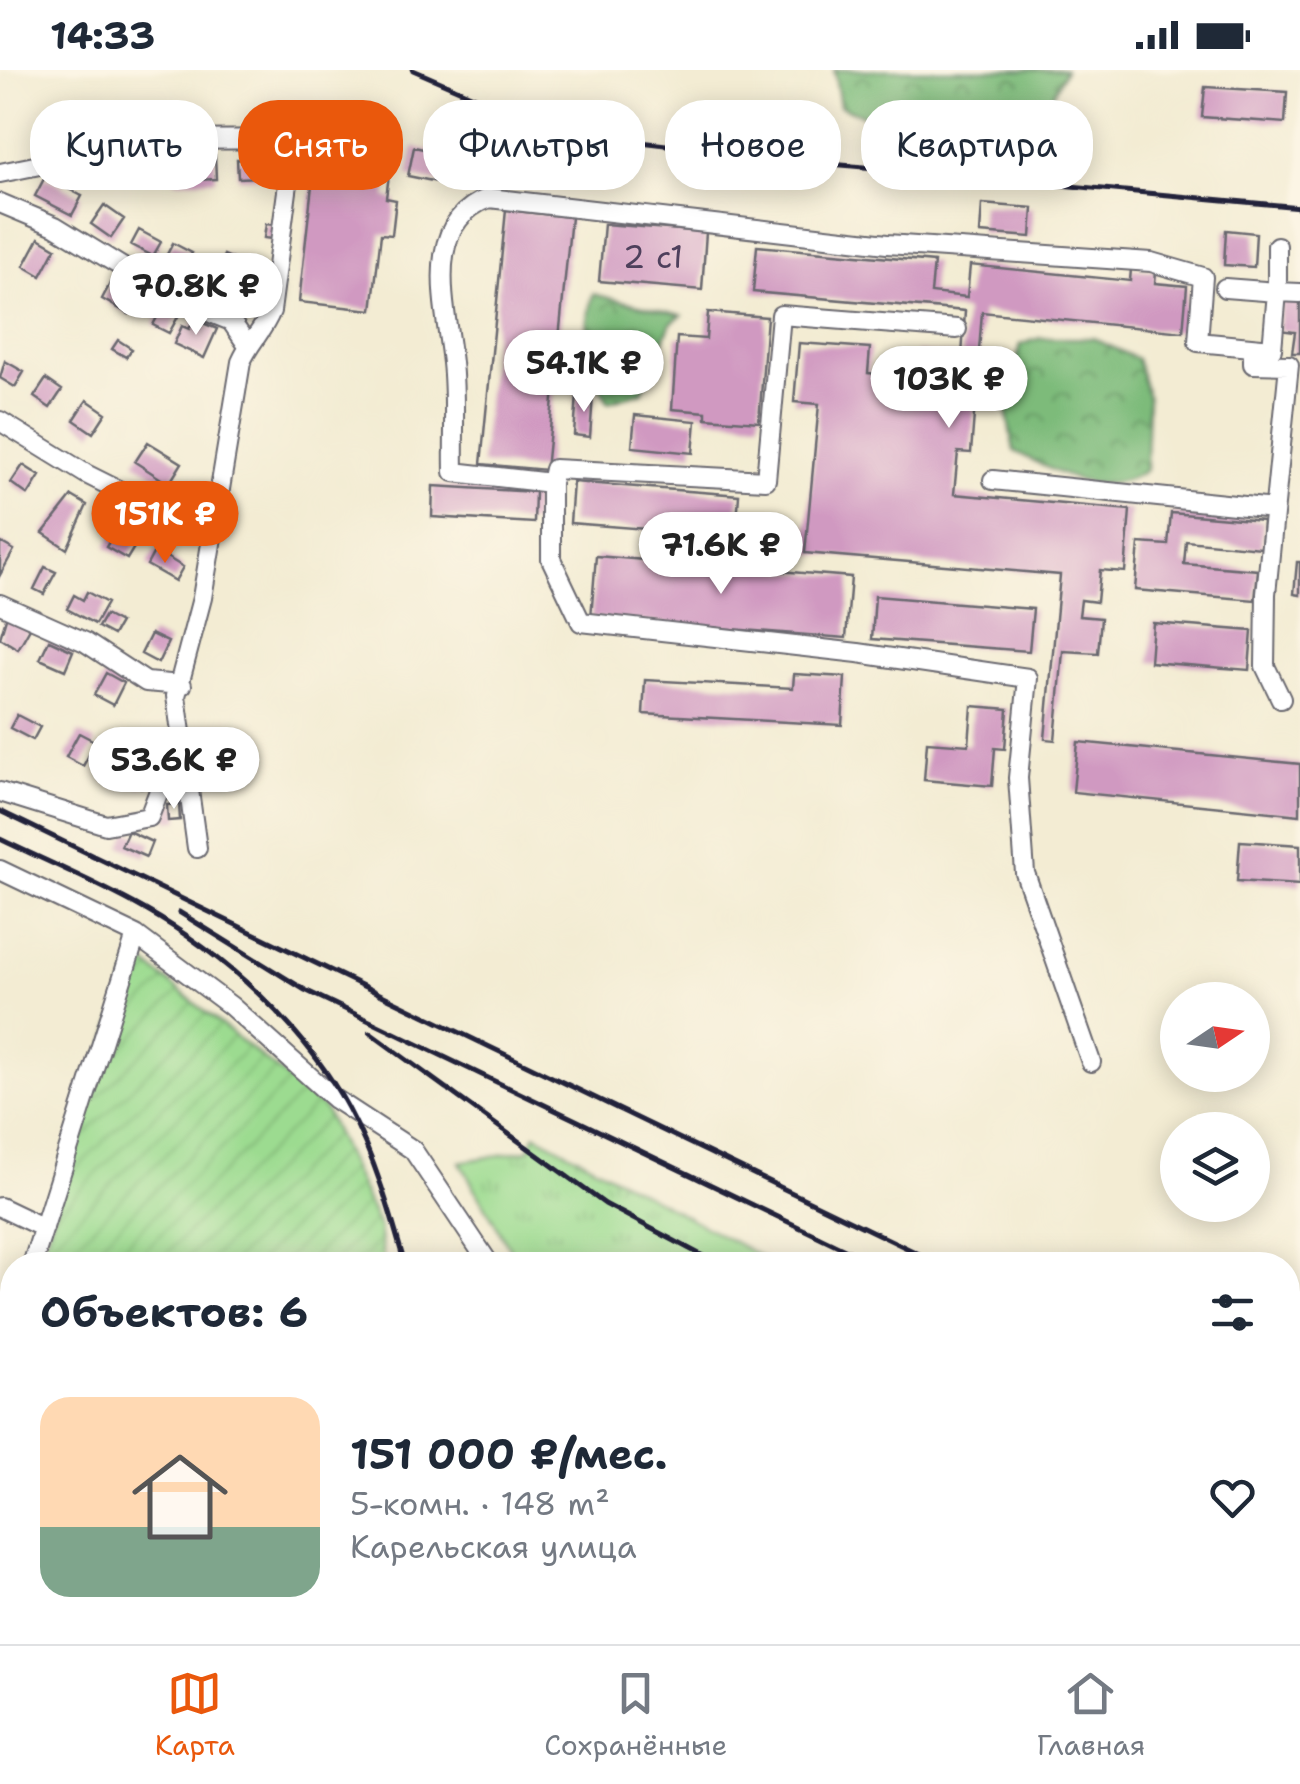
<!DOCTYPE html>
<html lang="ru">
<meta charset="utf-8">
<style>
body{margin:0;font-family:"Shantell Sans",sans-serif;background:#f2f2f3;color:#1f2937;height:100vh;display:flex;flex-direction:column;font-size:38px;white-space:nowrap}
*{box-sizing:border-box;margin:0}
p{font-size:32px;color:#747a83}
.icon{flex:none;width:55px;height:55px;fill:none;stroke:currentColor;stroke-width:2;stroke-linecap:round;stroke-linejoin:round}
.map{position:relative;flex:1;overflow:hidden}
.details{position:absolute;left:0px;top:1182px;width:1300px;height:392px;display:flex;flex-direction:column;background:#fff;border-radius:40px 40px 0 0;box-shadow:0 5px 25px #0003}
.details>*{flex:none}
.top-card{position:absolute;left:30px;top:30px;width:1240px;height:90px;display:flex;gap:20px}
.needle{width:65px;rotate:77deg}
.fabs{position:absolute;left:1160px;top:912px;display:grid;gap:20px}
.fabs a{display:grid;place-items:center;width:110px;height:110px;border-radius:50%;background:#fff;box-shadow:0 5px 25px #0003;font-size:50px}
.price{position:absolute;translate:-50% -85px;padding:0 22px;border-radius:35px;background:#fff;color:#222;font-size:32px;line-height:65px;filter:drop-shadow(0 2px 5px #0008)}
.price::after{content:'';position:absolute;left:50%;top:60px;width:30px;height:22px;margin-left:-15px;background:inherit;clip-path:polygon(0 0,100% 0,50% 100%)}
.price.active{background:#ea580c;color:#fff}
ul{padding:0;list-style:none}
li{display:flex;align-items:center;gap:30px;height:250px;padding:0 40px}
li+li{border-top:2px solid #e0e1e3}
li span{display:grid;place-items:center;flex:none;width:280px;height:200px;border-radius:30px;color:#555}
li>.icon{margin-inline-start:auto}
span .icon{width:120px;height:120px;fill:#fffc;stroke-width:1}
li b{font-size:42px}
h2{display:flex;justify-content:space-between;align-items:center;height:120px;padding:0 40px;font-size:42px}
.pill{padding:0 35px;border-radius:40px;background:#fff;box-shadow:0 5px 25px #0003;font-size:35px;line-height:90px}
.pill.active{background:#ea580c;color:#fff}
.status{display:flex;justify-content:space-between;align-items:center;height:70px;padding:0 50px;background:#fff;direction:ltr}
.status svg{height:28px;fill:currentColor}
.tab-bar{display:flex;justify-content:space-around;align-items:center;height:140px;border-top:2px solid #e0e1e3;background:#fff;font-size:28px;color:#747a83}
.tab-bar a{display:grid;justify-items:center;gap:5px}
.tab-bar .active{color:#ea580c}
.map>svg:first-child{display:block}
.grass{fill:url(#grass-tufts);stroke:#5f7e66;stroke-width:2.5}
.forest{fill:url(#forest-crowns);stroke:#506e5a;stroke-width:2.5}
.wetland{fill:url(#wetland-marsh);stroke:#5f7e66;stroke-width:2.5}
.garden{fill:url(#garden-furrows);stroke:#5f7e66;stroke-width:2.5}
.building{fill:#d099c1}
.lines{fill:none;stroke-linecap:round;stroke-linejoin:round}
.minor-casing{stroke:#6b6970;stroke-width:22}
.minor{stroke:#fff;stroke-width:18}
.rail{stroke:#22223b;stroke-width:5}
.labels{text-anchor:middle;stroke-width:9;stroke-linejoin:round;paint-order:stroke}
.number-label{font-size:32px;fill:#4e405c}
</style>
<div class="status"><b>14:33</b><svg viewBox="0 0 49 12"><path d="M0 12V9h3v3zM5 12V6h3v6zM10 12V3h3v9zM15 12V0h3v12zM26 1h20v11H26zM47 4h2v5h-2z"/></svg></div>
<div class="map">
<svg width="1300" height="1574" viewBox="0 0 1300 1574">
<defs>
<pattern id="grass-tufts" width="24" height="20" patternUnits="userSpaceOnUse" patternTransform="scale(2.5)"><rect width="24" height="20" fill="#9cdb90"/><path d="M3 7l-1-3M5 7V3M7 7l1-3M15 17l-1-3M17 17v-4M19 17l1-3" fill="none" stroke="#86bc7d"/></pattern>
<pattern id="forest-crowns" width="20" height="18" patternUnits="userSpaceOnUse" patternTransform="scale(2.5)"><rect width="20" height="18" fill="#7dbb7a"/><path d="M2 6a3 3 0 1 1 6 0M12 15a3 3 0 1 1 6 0" fill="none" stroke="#669865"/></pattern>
<pattern id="wetland-marsh" width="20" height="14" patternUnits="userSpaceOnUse" patternTransform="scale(2.5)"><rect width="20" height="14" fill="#9cdb90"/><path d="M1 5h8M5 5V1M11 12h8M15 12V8" fill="none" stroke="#86bc7d"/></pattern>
<pattern id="garden-furrows" width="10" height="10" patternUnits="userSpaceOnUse" patternTransform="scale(2.5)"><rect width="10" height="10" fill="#9cdb90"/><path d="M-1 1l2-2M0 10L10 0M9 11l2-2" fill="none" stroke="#86bc7d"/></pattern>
</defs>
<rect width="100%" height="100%" fill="#fcf5e5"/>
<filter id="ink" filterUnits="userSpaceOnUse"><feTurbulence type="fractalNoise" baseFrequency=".01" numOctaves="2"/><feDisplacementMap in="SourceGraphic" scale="20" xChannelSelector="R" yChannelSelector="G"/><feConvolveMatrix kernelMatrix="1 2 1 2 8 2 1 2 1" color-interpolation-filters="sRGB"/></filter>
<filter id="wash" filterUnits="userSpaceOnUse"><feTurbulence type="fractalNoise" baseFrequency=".0048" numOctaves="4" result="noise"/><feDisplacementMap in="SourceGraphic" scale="40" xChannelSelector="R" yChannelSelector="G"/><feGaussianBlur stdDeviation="2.25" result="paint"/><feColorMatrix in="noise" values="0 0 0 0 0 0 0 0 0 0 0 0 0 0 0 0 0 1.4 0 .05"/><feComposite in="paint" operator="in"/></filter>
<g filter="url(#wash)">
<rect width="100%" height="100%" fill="#f3ecd3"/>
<!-- grass -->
<path class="grass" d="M 535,1064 L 776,1195 L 519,1195 L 460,1092 L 529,1080 Z"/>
<!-- forest -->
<path class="forest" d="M 834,0 L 1065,0 L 1031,69 L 881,53 L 840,36 Z
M 593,224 L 682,245 L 671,253 L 642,322 L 608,332 C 588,296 581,264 593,224 Z
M 1040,268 L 1093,268 L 1137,289 L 1148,328 L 1146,400 C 1100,431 1059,403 1014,381 L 1007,344 L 1020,275 Z"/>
<!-- wetland -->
<path class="wetland" d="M 369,1562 L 664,1562 L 678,1574 L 685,1562 L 974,1562 L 986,1574 L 365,1574 Z"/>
<!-- garden -->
<path class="garden" d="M 134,884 L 324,1038 L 379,1157 L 384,1195 L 38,1195 Z
M 12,1279 L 12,1562 L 327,1563 L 323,1574 L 0,1574 L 0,1320 Z
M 1288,1391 L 1300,1396 L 1300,1574 L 1153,1574 L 1139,1563 L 1288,1562 Z"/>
<g id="blocks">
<!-- building -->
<path class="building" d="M 1205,17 L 1287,22 L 1285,53 L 1202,47 Z
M 414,77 L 447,84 L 442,113 L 408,106 Z
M 215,85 L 216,109 L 175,111 L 174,86 Z
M 260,88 L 261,107 L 238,108 L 237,89 Z
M 315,88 L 390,97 L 386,128 L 396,130 L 392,165 L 381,164 L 372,240 L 299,232 Z
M 45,107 L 82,126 L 72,145 L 35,126 Z
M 982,134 L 1033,138 L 1031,167 L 980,163 Z
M 104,135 L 124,149 L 111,168 L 91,154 Z
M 506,140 L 571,147 L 546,400 L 481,394 Z
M 266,154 L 274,155 L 272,169 L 264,168 Z
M 604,154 L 706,162 L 702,220 L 599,211 Z
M 139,160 L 161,172 L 153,186 L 131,175 Z
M 1226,160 L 1256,163 L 1254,197 L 1224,195 Z
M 39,168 L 56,178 L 41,206 L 24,196 Z
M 173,173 L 192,183 L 181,202 L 163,192 Z
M 757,176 L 934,192 L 931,223 L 967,227 L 970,195 L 1130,211 L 1131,199 L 1156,201 L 1155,213 L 1187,216 L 1183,262 L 982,242 L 971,383 L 958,382 L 954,424 L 1130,440 L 1125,502 L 1100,500 L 1097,532 L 1081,530 L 1079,546 L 1101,548 L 1098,583 L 1063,581 L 1055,670 L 1045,669 L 1060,505 L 805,483 L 819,334 L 794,332 L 799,273 L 870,278 L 868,303 L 914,307 L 916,282 L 962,286 L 965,241 L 753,222 Z
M 224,185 L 253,198 L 239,230 L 210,217 Z
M 114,206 L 141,221 L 129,244 L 102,229 Z
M 1282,230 L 1300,232 L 1300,283 L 1292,283 L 1295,262 L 1279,260 Z
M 164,234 L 180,243 L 169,263 L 153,255 Z
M 708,242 L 767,247 L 759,352 L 706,348 L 706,342 L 672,339 L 677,267 L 706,269 Z
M 194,249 L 217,259 L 204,288 L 174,274 L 182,256 L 189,259 Z
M 118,270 L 132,279 L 126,287 L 112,279 Z
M 5,291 L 24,302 L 15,317 L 0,308 Z
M 46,309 L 62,320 L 50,338 L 34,327 Z
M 577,324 L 593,325 L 590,367 L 574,365 Z
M 87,330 L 106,343 L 93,363 L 74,350 Z
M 635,345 L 696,351 L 693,383 L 632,377 Z
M 148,372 L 182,393 L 169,414 L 135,392 Z
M 23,395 L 40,406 L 28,425 L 11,413 Z
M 573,412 L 739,425 L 736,466 L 570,453 Z
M 433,416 L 535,422 L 534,453 L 432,447 Z
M 72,426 L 87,435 L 67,479 L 43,463 Z
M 1171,443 L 1263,451 L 1261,478 L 1186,471 L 1184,494 L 1258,500 L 1255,530 L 1135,520 L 1139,473 L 1168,475 Z
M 120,453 L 141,466 L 127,489 L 106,477 Z
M 0,472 L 14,480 L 0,505 Z
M 155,480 L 183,497 L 175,511 L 147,495 Z
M 596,486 L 851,507 L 846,568 L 591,548 Z
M 1297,492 L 1300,492 L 1300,525 L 1294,524 Z
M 45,497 L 56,502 L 44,524 L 34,519 Z
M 87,522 L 107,533 L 95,554 L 67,539 L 74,525 L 83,530 Z
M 875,526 L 1033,539 L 1029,581 L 872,569 Z
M 7,545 L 30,558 L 18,579 L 0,568 Z
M 105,545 L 120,553 L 113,565 L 98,557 Z
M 1153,553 L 1252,561 L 1249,600 L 1150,592 Z
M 151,564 L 168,572 L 158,593 L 141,584 Z
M 49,570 L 73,581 L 65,600 L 40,589 Z
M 106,603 L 124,613 L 113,635 L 94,625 Z
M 794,604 L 845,607 L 842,655 L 643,644 L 645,610 L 793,618 Z
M 972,636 L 1008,639 L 1005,679 L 995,678 L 992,716 L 924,710 L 927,672 L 969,675 Z
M 17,645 L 40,657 L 33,670 L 10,658 Z
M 79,663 L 96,672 L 83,696 L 66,687 Z
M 126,669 L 148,681 L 140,697 L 150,702 L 142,718 L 126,710 L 135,692 L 118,684 Z
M 1078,672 L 1300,694 L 1300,745 L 1073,722 Z
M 179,734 L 180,750 L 168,751 L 167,735 Z
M 128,761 L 152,772 L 146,787 L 121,776 Z
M 1240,771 L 1300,775 L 1300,815 L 1237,811 Z"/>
</g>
</g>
<g filter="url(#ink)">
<use href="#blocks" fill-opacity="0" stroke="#6b6970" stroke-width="2.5"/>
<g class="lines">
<defs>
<path id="minor" d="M 0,103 L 163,70 L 294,69 L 271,241 C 263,261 249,273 241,292 L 202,528 L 176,626 L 197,778
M 0,133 L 55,156 L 171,227 L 231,251 L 248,276
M 1277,176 L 1277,222 L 1300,223
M 1253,278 L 1253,294 L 1289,295 L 1266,524 L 1265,596 L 1281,629
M 0,351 L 86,404 L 210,466
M 993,410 L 1274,439
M 551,413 L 554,399 L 766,410 L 781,245 L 957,259
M 0,534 L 85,572 L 146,612 L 182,615
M 0,722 L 106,755 L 149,747 L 181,663
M 0,800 L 136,865 L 231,936 L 335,1029 L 413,1080 L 490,1195
M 1091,992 L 1025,803 L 1018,708 L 1028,608 L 858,583 L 581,552 L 551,489 L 551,413 L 454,402 C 453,366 456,328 452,293 C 446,236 421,153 489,128 L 887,174 L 1151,192 L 1203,207 L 1198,272 L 1272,279 L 1277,222 L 1225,218
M 0,1137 L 44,1158
M 32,1195 L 136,865
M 0,1300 L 12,1260
M 1288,1504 L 1300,1514
M 600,1562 L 604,1574
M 1023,1562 L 1036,1574"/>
</defs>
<!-- minor casing -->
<use href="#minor" class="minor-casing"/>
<!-- minor -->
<use href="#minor" class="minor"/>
<!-- rail -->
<path class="rail" d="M 413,0 L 538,54 L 632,71 L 820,93 L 1300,137
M 0,741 L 942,1195
M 0,769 C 48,792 98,813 144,839 C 224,884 304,956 348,1038 C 375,1088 390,1141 405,1195
M 179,842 L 305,920 L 878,1195
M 370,963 L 605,1134 L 720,1195
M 1288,1377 L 1300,1383
M 514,1562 L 519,1574
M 686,1562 L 699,1574
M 360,1574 L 363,1562
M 378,1574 L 379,1562"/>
</g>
</g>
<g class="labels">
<!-- number labels -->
<g class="number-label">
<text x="653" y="198">2 с1</text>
</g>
</g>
</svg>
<div class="fabs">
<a><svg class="needle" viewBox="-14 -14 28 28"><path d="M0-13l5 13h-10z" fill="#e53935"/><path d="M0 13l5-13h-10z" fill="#747a83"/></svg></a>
<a><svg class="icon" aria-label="layers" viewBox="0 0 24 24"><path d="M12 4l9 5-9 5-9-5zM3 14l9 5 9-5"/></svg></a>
</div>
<b class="price" style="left:196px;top:268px">70.8K ₽</b>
<b class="price" style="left:584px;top:345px">54.1K ₽</b>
<b class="price" style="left:949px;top:361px">103K ₽</b>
<b class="price active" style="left:165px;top:496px">151K ₽</b>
<b class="price" style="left:721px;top:527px">71.6K ₽</b>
<b class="price" style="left:174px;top:742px">53.6K ₽</b>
<div class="top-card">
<a class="pill">Купить</a>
<a class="pill active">Снять</a>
<a class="pill">Фильтры</a>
<a class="pill">Новое</a>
<a class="pill">Квартира</a>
</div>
<section class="details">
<h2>Объектов: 6<svg class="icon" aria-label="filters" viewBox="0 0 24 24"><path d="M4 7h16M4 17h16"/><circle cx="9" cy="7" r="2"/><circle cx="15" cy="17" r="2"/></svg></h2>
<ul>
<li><span style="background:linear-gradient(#ffd9b3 65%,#7fa58c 0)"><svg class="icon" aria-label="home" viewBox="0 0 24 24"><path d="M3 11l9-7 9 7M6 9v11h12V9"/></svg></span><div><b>151 000 ₽/мес.</b><p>5-комн. · 148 m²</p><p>Карельская улица</p></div><svg class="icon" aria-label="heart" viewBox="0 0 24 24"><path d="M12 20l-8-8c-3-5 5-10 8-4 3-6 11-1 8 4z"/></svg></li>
</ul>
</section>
</div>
<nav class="tab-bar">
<a class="active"><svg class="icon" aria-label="map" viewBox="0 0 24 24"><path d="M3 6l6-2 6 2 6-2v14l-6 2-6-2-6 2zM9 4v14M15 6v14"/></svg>Карта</a>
<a><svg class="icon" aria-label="saved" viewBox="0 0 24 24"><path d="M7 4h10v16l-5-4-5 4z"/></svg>Сохранённые</a>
<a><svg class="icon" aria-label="home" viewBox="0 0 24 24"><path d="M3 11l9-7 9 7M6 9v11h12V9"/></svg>Главная</a>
</nav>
